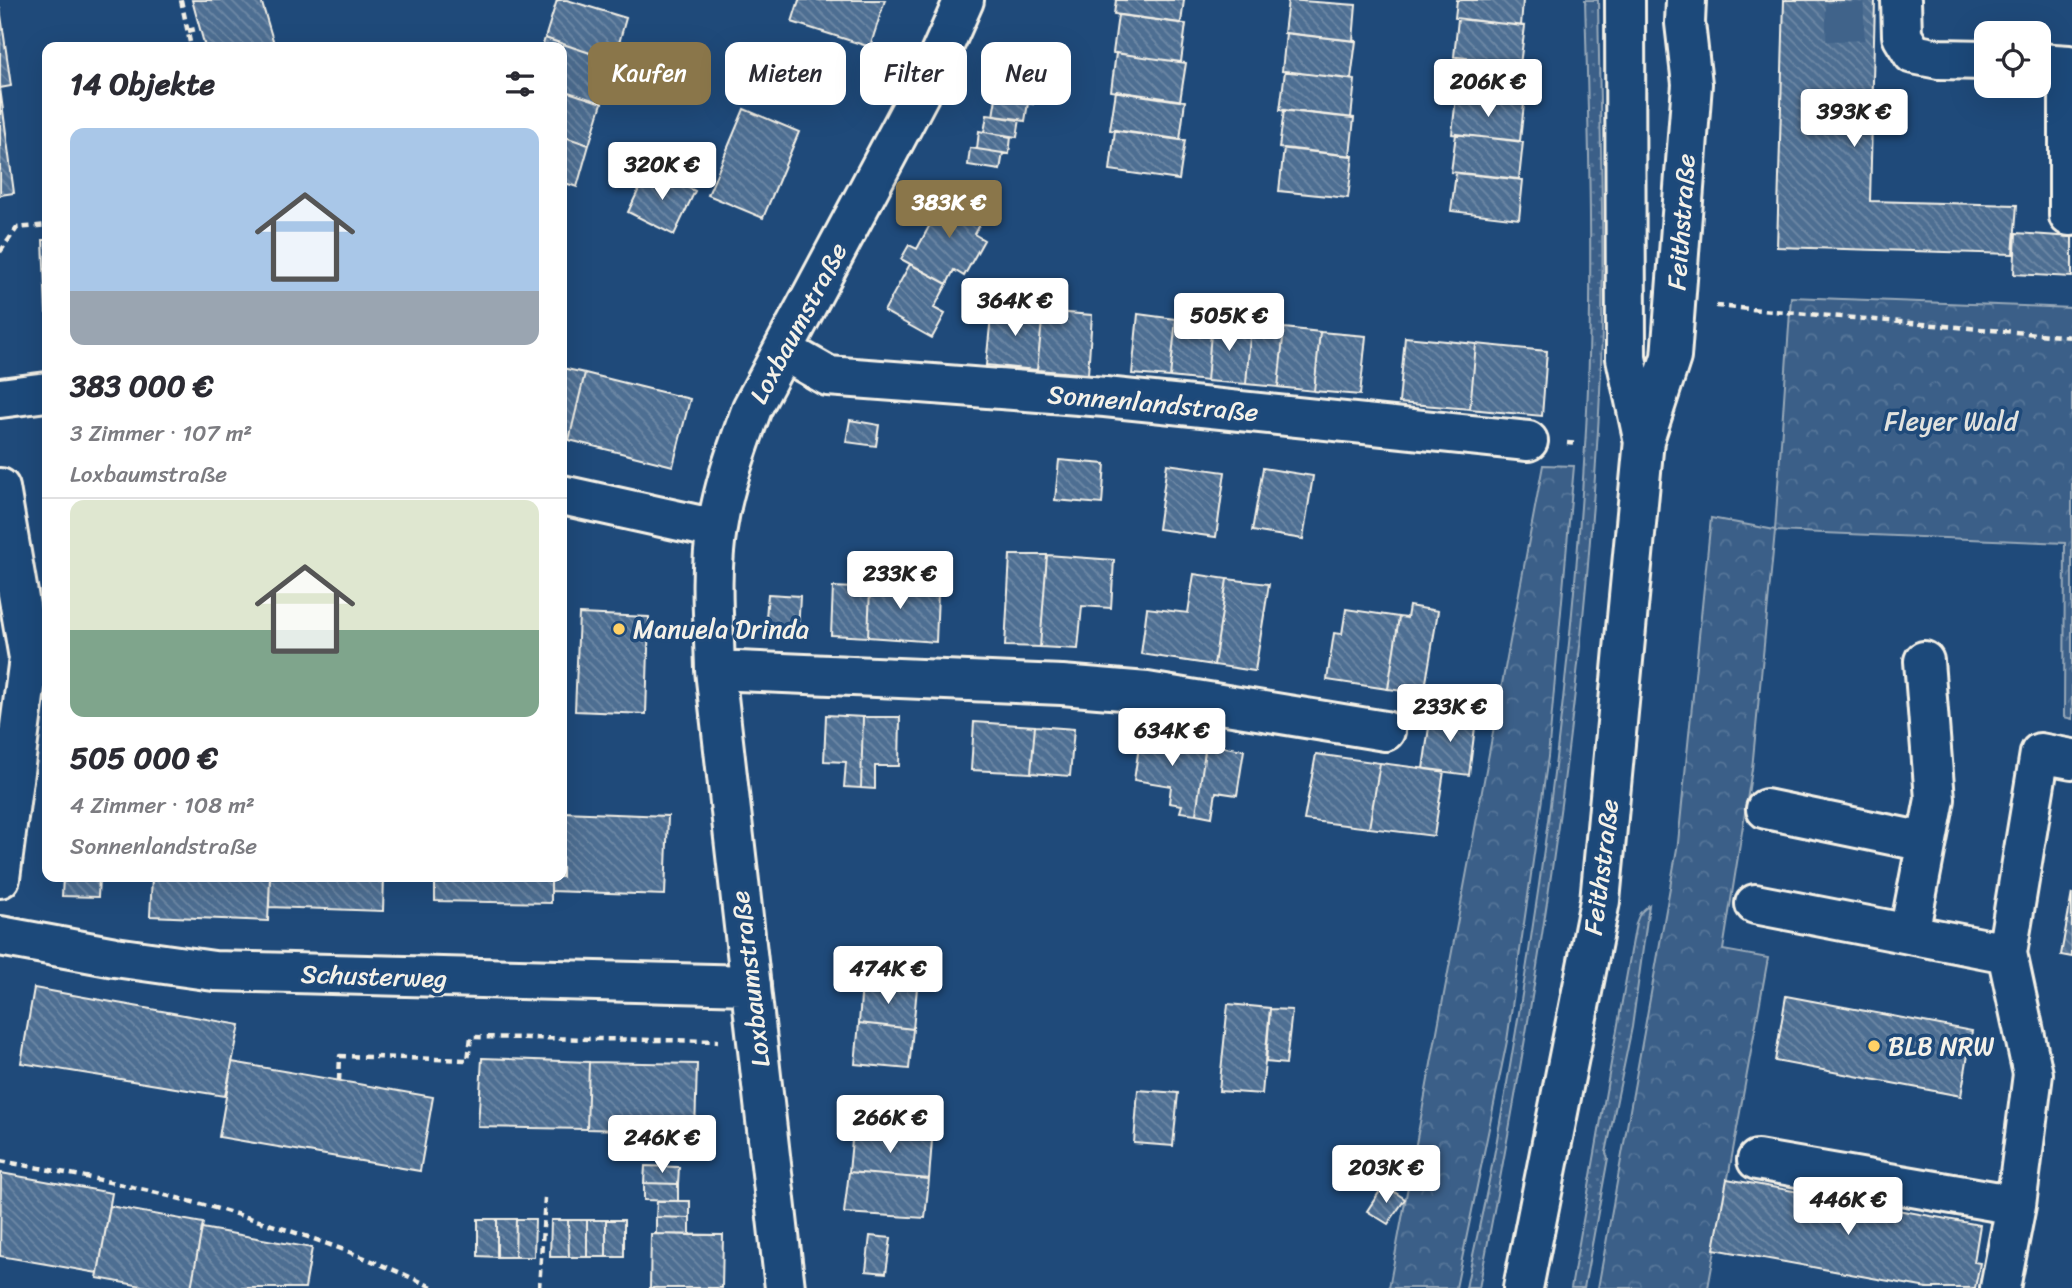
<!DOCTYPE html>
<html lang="de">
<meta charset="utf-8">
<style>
body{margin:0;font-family:Sriracha,sans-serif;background:#f7f7f7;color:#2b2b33;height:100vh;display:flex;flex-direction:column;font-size:26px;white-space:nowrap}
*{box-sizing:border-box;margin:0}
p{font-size:23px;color:#7c7c81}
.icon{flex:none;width:38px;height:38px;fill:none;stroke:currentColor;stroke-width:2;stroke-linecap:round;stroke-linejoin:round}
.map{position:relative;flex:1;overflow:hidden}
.side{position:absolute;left:42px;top:42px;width:525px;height:840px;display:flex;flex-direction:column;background:#fff;border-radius:14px;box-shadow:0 7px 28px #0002}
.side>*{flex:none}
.guide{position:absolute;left:588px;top:42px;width:665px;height:63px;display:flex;gap:14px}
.controls{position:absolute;left:1974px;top:21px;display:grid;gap:14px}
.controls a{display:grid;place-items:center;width:77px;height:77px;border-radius:14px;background:#fff;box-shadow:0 7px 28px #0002;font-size:35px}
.price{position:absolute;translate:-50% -60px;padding:0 16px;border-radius:7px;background:#fff;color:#222;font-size:23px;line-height:46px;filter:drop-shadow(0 2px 4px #0008)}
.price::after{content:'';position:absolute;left:50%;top:42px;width:21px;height:16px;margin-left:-10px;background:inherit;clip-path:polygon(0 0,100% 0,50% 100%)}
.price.selected{background:#8a764a;color:#fff}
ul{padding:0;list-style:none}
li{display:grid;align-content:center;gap:14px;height:371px;padding:0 28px}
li+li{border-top:2px solid #e1e1e2}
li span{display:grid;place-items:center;height:217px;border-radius:14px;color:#555}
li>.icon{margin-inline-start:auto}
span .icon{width:126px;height:126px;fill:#fffc;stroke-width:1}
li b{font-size:30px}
h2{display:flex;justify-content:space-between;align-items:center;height:84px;padding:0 28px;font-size:30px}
.chip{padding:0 24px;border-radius:14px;background:#fff;box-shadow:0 7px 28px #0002;font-size:24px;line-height:63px}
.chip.selected{background:#8a764a;color:#fff}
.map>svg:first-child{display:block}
.grass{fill:url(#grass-dots);stroke:#97a8b8;stroke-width:2}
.forest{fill:url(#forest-crowns);stroke:#97a8b8;stroke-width:2}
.building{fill:url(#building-back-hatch);stroke:#f4f1e8;stroke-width:2}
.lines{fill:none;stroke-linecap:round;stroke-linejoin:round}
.minor-tunnel{stroke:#3f638a;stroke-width:38;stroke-dasharray:38 19;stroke-linecap:butt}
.minor-casing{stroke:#f4f1e8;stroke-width:44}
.major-casing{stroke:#f4f1e8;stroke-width:44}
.path{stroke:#f4f1e8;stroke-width:4.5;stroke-dasharray:7 5;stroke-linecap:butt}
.minor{stroke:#1f4a7a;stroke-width:38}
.major{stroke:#1f4a7a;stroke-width:38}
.poi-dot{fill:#ffd166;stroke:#1f4a7a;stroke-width:2.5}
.labels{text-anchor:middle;stroke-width:7;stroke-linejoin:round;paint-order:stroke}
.street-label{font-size:26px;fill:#f4f1e8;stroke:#1f4a7a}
.park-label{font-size:26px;fill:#e1e2de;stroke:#1f4a7a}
.poi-label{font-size:26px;fill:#f4f1e8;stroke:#1f4a7a;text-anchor:start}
</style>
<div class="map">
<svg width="2072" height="1288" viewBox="0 0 2072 1288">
<defs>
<pattern id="grass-dots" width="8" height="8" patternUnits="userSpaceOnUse" patternTransform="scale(1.75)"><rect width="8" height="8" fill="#3a5f88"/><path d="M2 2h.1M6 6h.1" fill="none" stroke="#577699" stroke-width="1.8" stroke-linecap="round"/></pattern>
<pattern id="forest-crowns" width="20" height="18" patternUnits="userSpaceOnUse" patternTransform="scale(1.75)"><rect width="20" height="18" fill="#3a5f88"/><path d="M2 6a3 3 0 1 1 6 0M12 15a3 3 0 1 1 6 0" fill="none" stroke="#577699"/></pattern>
<pattern id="building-back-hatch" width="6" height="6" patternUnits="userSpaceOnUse" patternTransform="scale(1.75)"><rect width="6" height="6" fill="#4d6e92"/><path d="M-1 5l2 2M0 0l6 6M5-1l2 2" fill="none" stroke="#708aa6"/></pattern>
</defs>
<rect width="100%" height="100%" fill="#1f4a7a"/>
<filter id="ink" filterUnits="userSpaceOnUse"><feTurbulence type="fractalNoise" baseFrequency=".0143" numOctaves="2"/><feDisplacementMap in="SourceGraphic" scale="14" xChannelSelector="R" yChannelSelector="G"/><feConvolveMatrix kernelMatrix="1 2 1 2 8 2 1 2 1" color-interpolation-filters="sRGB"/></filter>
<g filter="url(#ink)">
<!-- grass -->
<path class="grass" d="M 1585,0 L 1598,0 C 1600,143 1607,287 1598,430 C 1581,719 1535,1004 1479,1288 L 1466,1288 C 1477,1235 1490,1182 1499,1128 C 1541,898 1573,664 1586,430 C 1594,287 1589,143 1585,0 Z
M 1649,905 L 1632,1027 L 1606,1153 L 1608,1158 L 1584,1288 L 1571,1288 L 1636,923 L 1640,913 Z"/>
<!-- forest -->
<path class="forest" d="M 1791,297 L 2072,308 L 2072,719 L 2064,717 L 2065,543 L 1775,531 L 1752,769 L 1723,950 L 1768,958 L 1708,1288 L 1598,1288 L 1678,843 L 1711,518 L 1775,530 Z
M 1543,465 L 1574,466 L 1548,757 L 1507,1041 L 1456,1288 L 1389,1288 Z"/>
<!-- building -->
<path class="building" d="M 192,0 L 261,0 L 275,47 L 205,47 Z
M 557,0 L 567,0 L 626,18 L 614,61 L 545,38 Z
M 799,0 L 885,0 L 870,47 L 792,22 Z
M 1116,0 L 1184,0 L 1181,23 L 1114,14 Z
M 1288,0 L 1356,5 L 1353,41 L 1284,33 Z
M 1457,0 L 1523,0 L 1521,26 L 1455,18 Z
M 1784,0 L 1875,0 L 1870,201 L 2017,205 L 2013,254 L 1777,247 Z
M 0,8 L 11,86 L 0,88 Z
M 1118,15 L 1186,24 L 1181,62 L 1113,53 Z
M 1458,19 L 1525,26 L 1520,65 L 1454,57 Z
M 1286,33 L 1356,41 L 1351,79 L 1282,71 Z
M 545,38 L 614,61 L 602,103 L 562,90 L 562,47 L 542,47 Z
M 1116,53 L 1186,63 L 1180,101 L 1111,91 Z
M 1457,57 L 1525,65 L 1521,103 L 1453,96 Z
M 1285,71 L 1355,80 L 1351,118 L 1280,110 Z
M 1003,81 L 1035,87 L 1033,104 L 1000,99 Z
M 0,88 L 14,193 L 0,195 Z
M 562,90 L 602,103 L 589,145 L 562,136 Z
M 1116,91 L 1185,101 L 1180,140 L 1110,130 Z
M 1456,97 L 1524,104 L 1520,141 L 1452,134 Z
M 996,98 L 1028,103 L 1025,121 L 993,116 Z
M 744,109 L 799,132 L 763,218 L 708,195 Z
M 1284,110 L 1354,118 L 1350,156 L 1279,148 Z
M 987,115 L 1020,119 L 1017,137 L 984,132 Z
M 1115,130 L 1185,140 L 1179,180 L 1110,170 Z
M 979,131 L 1011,137 L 1009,154 L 977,149 Z
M 1456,134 L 1523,142 L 1519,179 L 1451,172 Z
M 562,136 L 589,145 L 577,187 L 562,182 Z
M 970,148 L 1003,153 L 1000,170 L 968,165 Z
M 1284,148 L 1353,156 L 1348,198 L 1279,191 Z
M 649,168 L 695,191 L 674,235 L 628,212 Z
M 1456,173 L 1523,180 L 1519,219 L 1451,211 Z
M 948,191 L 987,211 L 974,234 L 984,240 L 964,276 L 954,270 L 947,284 L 901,259 L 909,245 L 917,249 Z
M 2016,233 L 2072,237 L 2072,277 L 2014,274 Z
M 43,240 L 47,240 L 47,313 L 46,313 Z
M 910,264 L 947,284 L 934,308 L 945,314 L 932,338 L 884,311 Z
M 992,306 L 1043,311 L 1037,370 L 986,365 Z
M 1043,311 L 1092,315 L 1088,374 L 1037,370 Z
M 1138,314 L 1176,319 L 1170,377 L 1132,374 Z
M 1176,319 L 1212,321 L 1207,381 L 1170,377 Z
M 1212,321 L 1251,325 L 1246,384 L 1207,381 Z
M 1251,325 L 1284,328 L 1278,387 L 1246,384 Z
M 1284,328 L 1320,332 L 1314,391 L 1278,387 Z
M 1320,332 L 1366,336 L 1360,395 L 1314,391 Z
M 1405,337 L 1476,344 L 1470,409 L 1399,403 Z
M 1476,344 L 1547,351 L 1542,416 L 1470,409 Z
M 562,368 L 585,373 L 569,440 L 562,438 Z
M 585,373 L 690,399 L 673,466 L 569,440 Z
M 850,420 L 879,425 L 876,446 L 846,442 Z
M 1059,460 L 1105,464 L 1102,504 L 1055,500 Z
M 1167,464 L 1225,472 L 1216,537 L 1158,529 Z
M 1263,468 L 1313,476 L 1303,539 L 1252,531 Z
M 1010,555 L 1047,555 L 1040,647 L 1005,646 Z
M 1047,555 L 1114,560 L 1111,608 L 1082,606 L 1078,649 L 1040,647 Z
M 855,565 L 871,565 L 868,637 L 831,635 L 833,587 L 855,588 Z
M 871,565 L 888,566 L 887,591 L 938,593 L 936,642 L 868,637 Z
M 1194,574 L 1227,579 L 1214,665 L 1141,654 L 1147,608 L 1188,613 Z
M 1227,579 L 1269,584 L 1255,671 L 1214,665 Z
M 768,594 L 800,596 L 798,633 L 765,630 Z
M 1409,606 L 1438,611 L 1424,694 L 1388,689 L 1399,617 L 1407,618 Z
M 1346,609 L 1399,617 L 1388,689 L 1327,680 L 1334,633 L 1342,634 Z
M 579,614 L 649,617 L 646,714 L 575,711 Z
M 1431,713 L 1476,719 L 1469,775 L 1423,769 Z
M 826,715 L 863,717 L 861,788 L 844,787 L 846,762 L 824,761 Z
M 863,717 L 900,717 L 899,766 L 875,766 L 875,789 L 861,788 Z
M 974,722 L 1035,726 L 1031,773 L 971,770 Z
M 1035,726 L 1074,729 L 1070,776 L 1031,773 Z
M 1141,733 L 1206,744 L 1196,814 L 1180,812 L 1182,805 L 1169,803 L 1171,786 L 1134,780 Z
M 1206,744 L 1244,750 L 1237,795 L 1216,792 L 1212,817 L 1196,814 Z
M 1316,754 L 1380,763 L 1369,828 L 1304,820 Z
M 1380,763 L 1444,771 L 1434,836 L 1369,828 Z
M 562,812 L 668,816 L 665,895 L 551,891 L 551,877 L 562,877 Z
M 63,877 L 99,877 L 98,897 L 62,896 Z
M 152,877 L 270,877 L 268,921 L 150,916 Z
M 270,877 L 384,877 L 383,911 L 269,907 Z
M 435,877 L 551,877 L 551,903 L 435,901 Z
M 2072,893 L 2072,957 L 2061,955 Z
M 862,983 L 917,988 L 913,1029 L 859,1023 Z
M 34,988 L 240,1025 L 225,1096 L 21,1063 Z
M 1786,996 L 1972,1031 L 1961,1096 L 1775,1061 Z
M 1228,1004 L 1270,1008 L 1262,1094 L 1219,1091 Z
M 1270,1009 L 1292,1010 L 1286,1064 L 1266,1062 Z
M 859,1023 L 913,1029 L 909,1069 L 855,1064 Z
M 482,1058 L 589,1062 L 587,1129 L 478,1127 Z
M 232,1062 L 433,1097 L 420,1171 L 219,1137 Z
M 589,1062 L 697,1064 L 695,1132 L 587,1129 Z
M 1138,1090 L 1178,1093 L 1173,1146 L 1134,1143 Z
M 853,1130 L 932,1140 L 929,1179 L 849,1172 Z
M 645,1166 L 679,1167 L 678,1184 L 644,1183 Z
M 849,1172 L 929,1179 L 925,1218 L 844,1213 Z
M 1,1173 L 112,1193 L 98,1273 L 0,1256 Z
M 1727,1179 L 1980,1225 L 1974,1262 L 1980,1263 L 1975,1288 L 1927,1288 L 1714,1249 Z
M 644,1183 L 678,1184 L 678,1201 L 644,1200 Z
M 1384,1185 L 1405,1199 L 1388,1224 L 1367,1211 Z
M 657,1201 L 690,1201 L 690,1218 L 656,1217 Z
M 110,1206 L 203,1223 L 191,1288 L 153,1288 L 97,1278 Z
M 656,1217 L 690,1218 L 690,1235 L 656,1234 Z
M 478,1219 L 497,1219 L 497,1257 L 478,1256 Z
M 497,1219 L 516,1219 L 515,1257 L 497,1257 Z
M 516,1219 L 535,1219 L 534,1257 L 515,1257 Z
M 551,1220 L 568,1220 L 569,1257 L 550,1257 Z
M 568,1220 L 587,1220 L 587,1257 L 569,1257 Z
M 587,1220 L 606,1220 L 606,1257 L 587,1257 Z
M 606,1220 L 624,1220 L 624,1257 L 606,1257 Z
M 202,1228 L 312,1248 L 305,1288 L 191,1288 Z
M 651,1234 L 723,1235 L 722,1288 L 650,1288 Z
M 870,1236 L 891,1238 L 886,1273 L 866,1271 Z"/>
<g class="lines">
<!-- minor-tunnel -->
<path class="minor-tunnel" d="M 1826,22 L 1873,21"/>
<defs>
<path id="minor" d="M 1901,0 L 1902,36 L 1913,54 L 1939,59 L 1986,60
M 2039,63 L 2069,65 L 2069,216 L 2072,216
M 784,351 L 828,376 L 1105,397 L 1528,441
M 0,398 L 47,392
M 0,488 L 29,658 L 0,878
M 562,495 L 716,529
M 715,670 L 1062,685 L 1147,692 L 1385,731
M 1766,809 L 1925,842
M 1755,904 L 2007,953
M 1909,934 L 1935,799 L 1924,661
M 0,936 L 115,957 L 214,971 L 751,985
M 1757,1160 L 2016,1205
M 785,1288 L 715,670 C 714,624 709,574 717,528 C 723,487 738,447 752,408 L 937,61 L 964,0
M 2000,1288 L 2016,1205 L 2033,1074 L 2007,953 L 2040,753 L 2072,759"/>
<path id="major" d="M 1625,0 L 1626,358 L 1643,438
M 1523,1288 L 1600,901 L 1644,440 L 1671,357 L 1692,84 L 1685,23 L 1686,0"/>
</defs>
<!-- minor casing -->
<use href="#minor" class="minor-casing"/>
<!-- major casing -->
<use href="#major" class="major-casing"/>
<!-- path -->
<path class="path" d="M 181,0 L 191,47
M 188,31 L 200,28
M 0,252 L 17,228 L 47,225
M 1716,306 L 2072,337
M 1567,443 L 1579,444
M 339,1081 L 340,1056 L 468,1060 L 471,1037 L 718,1041
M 0,1161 C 148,1186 298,1224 434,1288
M 539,1288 L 545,1198"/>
<!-- minor -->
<use href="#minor" class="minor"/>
<!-- major -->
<use href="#major" class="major"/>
</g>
</g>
<!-- markers -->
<g class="poi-dot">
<circle cx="619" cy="629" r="7"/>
<circle cx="1874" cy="1046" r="7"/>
</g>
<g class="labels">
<!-- street labels -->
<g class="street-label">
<text transform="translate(1681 222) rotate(-86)" y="9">Feithstraße</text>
<text transform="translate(798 323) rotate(-62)" y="9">Loxbaumstraße</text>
<text transform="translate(1153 403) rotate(5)" y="9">Sonnenlandstraße</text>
<text transform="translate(1601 867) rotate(-83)" y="9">Feithstraße</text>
<text transform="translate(374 976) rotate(2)" y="9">Schusterweg</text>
<text transform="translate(750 979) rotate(-97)" y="9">Loxbaumstraße</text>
</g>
<!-- park labels -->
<g class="park-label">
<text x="1951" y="430">Fleyer Wald</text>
</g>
<!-- poi labels -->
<g class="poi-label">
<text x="633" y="638">Manuela Drinda</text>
<text x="1888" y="1055">BLB NRW</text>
</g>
</g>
</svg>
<div class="controls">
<a><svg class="icon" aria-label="locate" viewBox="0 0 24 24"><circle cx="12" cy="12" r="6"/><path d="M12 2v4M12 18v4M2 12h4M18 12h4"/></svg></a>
</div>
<b class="price" style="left:1488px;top:119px">206K €</b>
<b class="price" style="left:1854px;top:149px">393K €</b>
<b class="price" style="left:662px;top:202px">320K €</b>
<b class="price selected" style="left:949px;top:240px">383K €</b>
<b class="price" style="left:1015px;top:338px">364K €</b>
<b class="price" style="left:1229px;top:353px">505K €</b>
<b class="price" style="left:900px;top:611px">233K €</b>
<b class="price" style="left:1450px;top:744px">233K €</b>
<b class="price" style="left:1172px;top:768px">634K €</b>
<b class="price" style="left:888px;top:1006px">474K €</b>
<b class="price" style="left:890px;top:1155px">266K €</b>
<b class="price" style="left:662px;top:1175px">246K €</b>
<b class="price" style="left:1386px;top:1205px">203K €</b>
<b class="price" style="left:1848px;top:1237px">446K €</b>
<div class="guide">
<a class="chip selected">Kaufen</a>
<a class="chip">Mieten</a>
<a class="chip">Filter</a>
<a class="chip">Neu</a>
</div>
<section class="side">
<h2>14 Objekte<svg class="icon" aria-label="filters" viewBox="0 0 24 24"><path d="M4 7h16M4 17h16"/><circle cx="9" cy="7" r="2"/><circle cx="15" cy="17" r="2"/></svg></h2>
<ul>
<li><span style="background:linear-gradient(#a9c7e8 75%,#9aa5b1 0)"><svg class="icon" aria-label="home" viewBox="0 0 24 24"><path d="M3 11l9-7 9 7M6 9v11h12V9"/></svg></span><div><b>383 000 €</b><p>3 Zimmer · 107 m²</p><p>Loxbaumstraße</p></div></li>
<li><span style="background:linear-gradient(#dfe7d0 60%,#7fa58c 0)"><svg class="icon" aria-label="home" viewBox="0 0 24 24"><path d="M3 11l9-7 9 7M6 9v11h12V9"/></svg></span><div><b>505 000 €</b><p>4 Zimmer · 108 m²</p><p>Sonnenlandstraße</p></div></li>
</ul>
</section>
</div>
